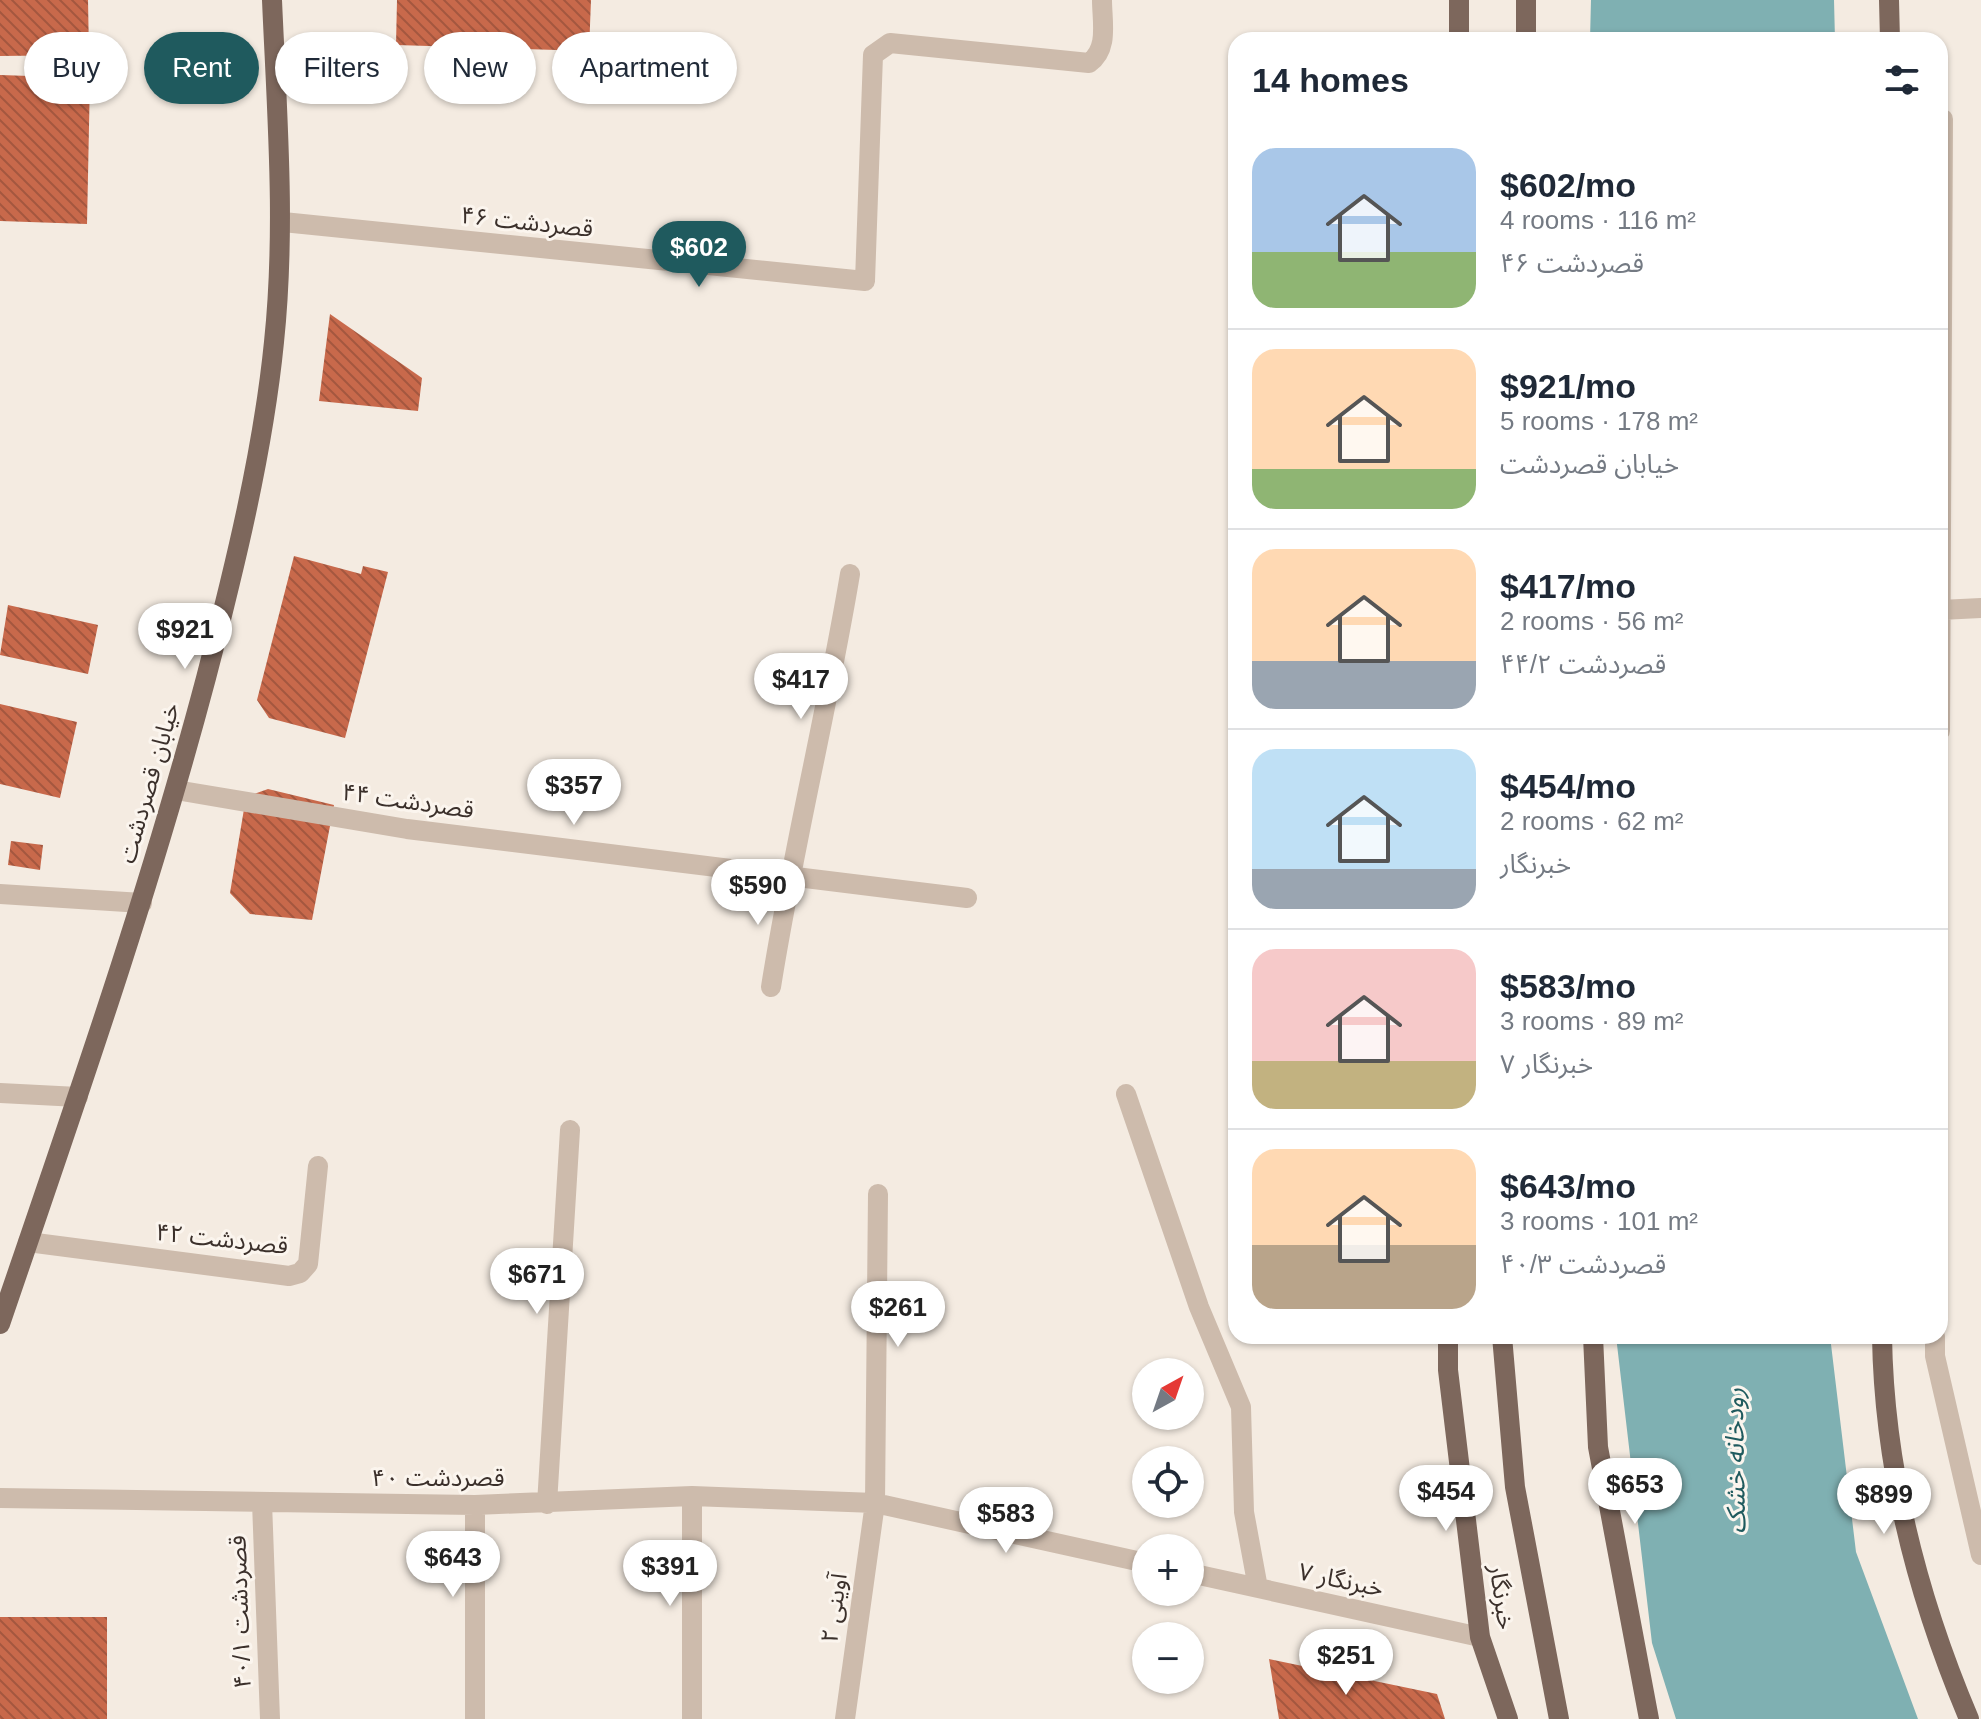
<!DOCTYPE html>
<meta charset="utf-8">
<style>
body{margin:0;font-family:Arial,"Noto Sans Arabic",sans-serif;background:#f2f2f3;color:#1f2937;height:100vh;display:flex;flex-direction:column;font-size:30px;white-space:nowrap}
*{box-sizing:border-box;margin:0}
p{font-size:26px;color:#747a83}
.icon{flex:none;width:44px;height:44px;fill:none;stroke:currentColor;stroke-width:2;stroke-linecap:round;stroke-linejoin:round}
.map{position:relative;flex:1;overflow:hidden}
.side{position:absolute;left:1228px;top:32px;width:720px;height:1312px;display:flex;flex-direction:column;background:#fff;border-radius:24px;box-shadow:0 2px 6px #0004}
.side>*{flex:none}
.top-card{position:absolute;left:24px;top:32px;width:760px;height:72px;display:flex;gap:16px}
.needle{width:52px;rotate:40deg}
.controls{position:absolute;left:1132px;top:1358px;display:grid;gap:16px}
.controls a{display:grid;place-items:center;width:72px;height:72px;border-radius:50%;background:#fff;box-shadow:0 2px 6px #0004;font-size:40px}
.price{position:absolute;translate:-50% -68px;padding:0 18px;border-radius:28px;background:#fff;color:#222;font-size:26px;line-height:52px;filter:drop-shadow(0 2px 4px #0008)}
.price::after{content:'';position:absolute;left:50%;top:48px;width:24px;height:18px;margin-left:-12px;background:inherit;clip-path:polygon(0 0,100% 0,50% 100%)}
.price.on{background:#1f5a5e;color:#fff}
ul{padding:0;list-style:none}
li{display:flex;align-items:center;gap:24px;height:200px;padding:0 24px}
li+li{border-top:2px solid #e0e1e3}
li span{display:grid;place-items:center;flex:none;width:224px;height:160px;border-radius:24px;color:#555}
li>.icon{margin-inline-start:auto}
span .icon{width:96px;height:96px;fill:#fffc;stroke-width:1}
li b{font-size:34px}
h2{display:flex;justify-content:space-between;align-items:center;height:96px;padding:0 24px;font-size:34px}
.pill{padding:0 28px;border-radius:36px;background:#fff;box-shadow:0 2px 6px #0004;font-size:28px;line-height:72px}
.pill.on{background:#1f5a5e;color:#fff}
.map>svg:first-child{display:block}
.water{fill:#7fb0b2}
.building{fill:url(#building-back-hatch)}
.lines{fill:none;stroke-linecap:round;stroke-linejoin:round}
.minor{stroke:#cdbbac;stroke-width:20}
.major{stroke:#7d675c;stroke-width:20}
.labels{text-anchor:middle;stroke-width:6;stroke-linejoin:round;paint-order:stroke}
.street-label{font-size:24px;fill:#3b302b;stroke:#fbf5ee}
.water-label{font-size:26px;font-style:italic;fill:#1f5a5e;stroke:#fbf5ee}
</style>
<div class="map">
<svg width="1981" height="1719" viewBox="0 0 1981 1719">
<defs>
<pattern id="building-back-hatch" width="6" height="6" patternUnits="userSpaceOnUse" patternTransform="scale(2)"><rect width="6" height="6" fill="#c8694b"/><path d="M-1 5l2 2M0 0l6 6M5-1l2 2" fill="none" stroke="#a4573f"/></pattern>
</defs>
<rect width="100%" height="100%" fill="#f4ebe1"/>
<!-- water -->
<path class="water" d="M 1591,0 L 1834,0 L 1835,40 L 1590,40 Z
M 1616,1336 L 1830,1336 L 1856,1552 L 1918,1719 L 1676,1719 L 1652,1643 Z"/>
<!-- building -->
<path class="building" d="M 0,0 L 88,0 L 89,55 L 0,56 Z
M 397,0 L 591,0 L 589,51 L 396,45 Z
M 0,75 L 90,78 L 87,224 L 0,221 Z
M 330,314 L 422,378 L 418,411 L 319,401 Z
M 294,556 L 361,574 L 363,566 L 388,572 L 345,738 L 269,718 L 257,700 Z
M 8,605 L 98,625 L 88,674 L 0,655 Z
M 0,704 L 77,722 L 60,798 L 0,784 Z
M 268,789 L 334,805 L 312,920 L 250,914 L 230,893 L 246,797 Z
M 11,841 L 43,845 L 40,870 L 8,865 Z
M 0,1617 L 107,1617 L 107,1719 L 0,1719 Z
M 1269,1659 L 1437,1694 L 1445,1719 L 1279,1719 Z"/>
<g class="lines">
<!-- minor -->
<path class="minor" d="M 283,222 L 865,281 L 873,55 L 890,43 L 1089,63 C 1109,49 1102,22 1102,0
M 1941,610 L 1981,608
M 1940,731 L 1943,119
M 176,790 L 407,829 L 967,898
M 0,894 L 142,903
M 771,987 C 793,848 827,712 850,574
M 0,1093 L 78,1097
M 1126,1094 L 1199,1307 L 1241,1407 L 1244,1512 L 1258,1588
M 28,1242 L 289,1276 L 300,1273 L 308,1264 L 318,1166
M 1935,1336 L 1935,1356 L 1981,1555
M 692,1496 L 692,1719
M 0,1498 L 475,1505 L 692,1496 L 875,1503 L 1146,1563
M 262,1502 L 270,1719
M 547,1504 L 570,1130
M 1190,1573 L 1480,1637
M 475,1719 L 475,1505
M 845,1719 L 875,1503 L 878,1194"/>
<!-- major -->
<path class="major" d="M 1459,0 L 1459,40
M 1526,0 L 1526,40
M 1889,0 L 1890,40
M 0,1324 C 73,1110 148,897 206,678 C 234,570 263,453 274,342 C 286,228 277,115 272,0
M 1448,1336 L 1448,1370 L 1480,1637 L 1508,1719
M 1502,1336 L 1515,1487 L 1559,1719
M 1593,1336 L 1598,1447 L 1649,1719
M 1882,1336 C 1884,1469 1917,1596 1969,1719"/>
</g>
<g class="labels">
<!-- street labels -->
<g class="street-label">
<text transform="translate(527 222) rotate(6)" y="8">۴۶ قصردشت</text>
<text transform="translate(149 783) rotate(-74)" y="8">خیابان قصردشت</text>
<text transform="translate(408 801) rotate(8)" y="8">۴۴ قصردشت</text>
<text transform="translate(222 1239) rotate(6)" y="8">۴۲ قصردشت</text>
<text x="438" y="1486">۴۰ قصردشت</text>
<text transform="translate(1341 1580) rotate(12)" y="8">۷ خبرنگار</text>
<text transform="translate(1502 1597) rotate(82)" y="8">خبرنگار</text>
<text transform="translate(834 1608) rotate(-82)" y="8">۲ آوینی</text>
<text transform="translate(240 1612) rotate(-92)" y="8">۴۰/۱ قصردشت</text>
</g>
<!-- water labels -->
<g class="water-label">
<text transform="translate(1735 1461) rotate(-91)" y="9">رودخانه خشک</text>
</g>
</g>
</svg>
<div class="controls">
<a><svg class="needle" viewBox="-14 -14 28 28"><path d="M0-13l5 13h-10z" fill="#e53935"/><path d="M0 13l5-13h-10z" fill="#747a83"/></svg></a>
<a><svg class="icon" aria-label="locate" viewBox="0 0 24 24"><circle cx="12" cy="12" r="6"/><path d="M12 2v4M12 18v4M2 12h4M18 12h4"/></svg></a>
<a>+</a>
<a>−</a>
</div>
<b class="price on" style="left:699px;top:289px">$602</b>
<b class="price" style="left:185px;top:671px">$921</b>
<b class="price" style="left:801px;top:721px">$417</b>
<b class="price" style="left:574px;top:827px">$357</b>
<b class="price" style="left:758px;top:927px">$590</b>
<b class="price" style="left:537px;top:1316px">$671</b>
<b class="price" style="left:898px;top:1349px">$261</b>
<b class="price" style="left:1635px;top:1526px">$653</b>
<b class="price" style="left:1446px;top:1533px">$454</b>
<b class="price" style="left:1884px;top:1536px">$899</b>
<b class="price" style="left:1006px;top:1555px">$583</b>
<b class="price" style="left:453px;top:1599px">$643</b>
<b class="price" style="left:670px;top:1608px">$391</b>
<b class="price" style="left:1346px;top:1697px">$251</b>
<div class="top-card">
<a class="pill">Buy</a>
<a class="pill on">Rent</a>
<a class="pill">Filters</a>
<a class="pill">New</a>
<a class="pill">Apartment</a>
</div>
<section class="side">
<h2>14 homes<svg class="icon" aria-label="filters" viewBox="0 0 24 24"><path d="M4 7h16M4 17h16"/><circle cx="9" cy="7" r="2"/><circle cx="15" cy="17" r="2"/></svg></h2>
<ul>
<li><span style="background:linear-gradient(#a9c7e8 65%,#8fb573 0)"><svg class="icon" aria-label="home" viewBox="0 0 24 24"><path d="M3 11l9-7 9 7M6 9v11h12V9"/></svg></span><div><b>$602/mo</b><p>4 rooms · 116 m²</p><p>۴۶ قصردشت</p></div></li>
<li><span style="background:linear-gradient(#ffd9b3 75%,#8fb573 0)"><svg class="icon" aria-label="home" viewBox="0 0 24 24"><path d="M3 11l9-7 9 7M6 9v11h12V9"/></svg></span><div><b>$921/mo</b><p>5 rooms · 178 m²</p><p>خیابان قصردشت</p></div></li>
<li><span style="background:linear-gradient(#ffd9b3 70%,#9aa5b1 0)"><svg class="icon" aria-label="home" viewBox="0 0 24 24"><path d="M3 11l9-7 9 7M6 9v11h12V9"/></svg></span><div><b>$417/mo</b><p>2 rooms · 56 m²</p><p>۴۴/۲ قصردشت</p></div></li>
<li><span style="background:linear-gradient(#bfe0f5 75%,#9aa5b1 0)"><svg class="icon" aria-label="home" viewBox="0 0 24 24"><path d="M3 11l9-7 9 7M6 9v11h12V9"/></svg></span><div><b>$454/mo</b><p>2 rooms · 62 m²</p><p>خبرنگار</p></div></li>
<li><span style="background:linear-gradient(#f6c9c9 70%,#c2b280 0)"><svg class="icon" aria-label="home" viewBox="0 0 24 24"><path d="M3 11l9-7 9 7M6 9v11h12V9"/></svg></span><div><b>$583/mo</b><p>3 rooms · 89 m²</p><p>۷ خبرنگار</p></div></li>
<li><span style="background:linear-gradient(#ffd9b3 60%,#b9a48a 0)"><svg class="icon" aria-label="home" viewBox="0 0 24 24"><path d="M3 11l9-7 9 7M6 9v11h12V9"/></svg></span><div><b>$643/mo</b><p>3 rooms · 101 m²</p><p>۴۰/۳ قصردشت</p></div></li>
</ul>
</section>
</div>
